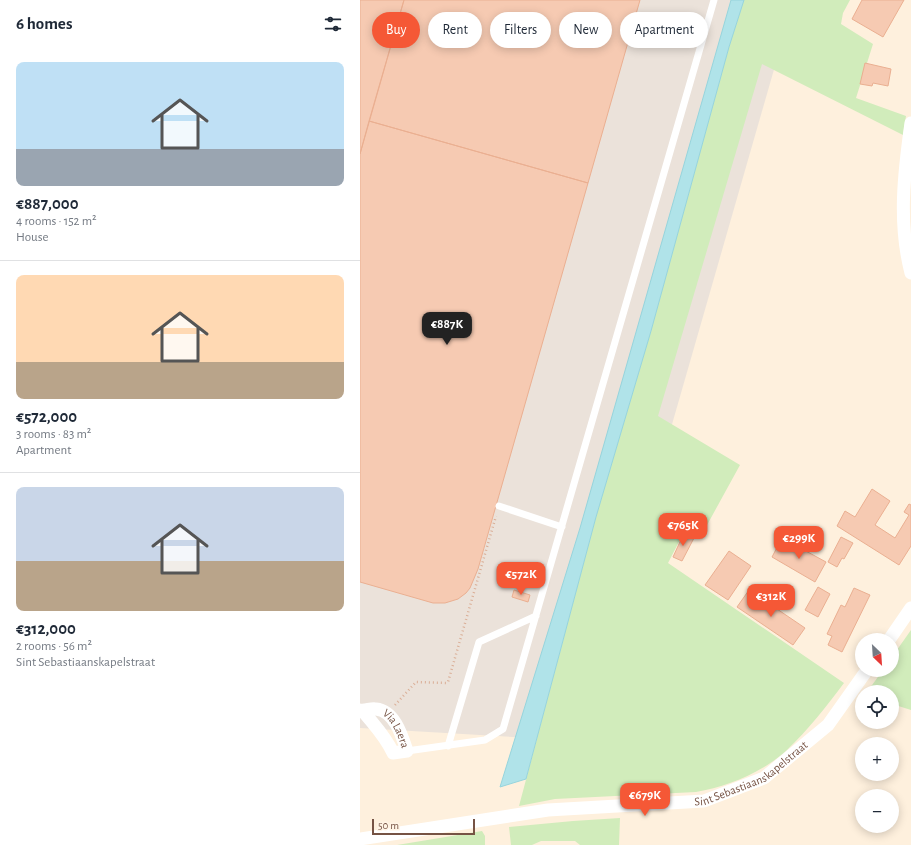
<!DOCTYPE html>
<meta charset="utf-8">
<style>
body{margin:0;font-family:"Alegreya Sans",sans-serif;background:#f2f2f3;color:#1f2937;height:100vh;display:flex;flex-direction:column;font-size:15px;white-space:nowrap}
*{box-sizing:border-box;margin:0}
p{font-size:13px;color:#747a83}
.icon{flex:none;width:22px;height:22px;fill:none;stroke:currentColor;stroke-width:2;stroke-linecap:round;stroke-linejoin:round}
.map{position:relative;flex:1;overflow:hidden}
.details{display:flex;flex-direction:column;background:#fff;width:360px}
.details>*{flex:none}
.guide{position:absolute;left:12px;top:12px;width:380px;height:36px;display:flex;gap:8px}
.needle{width:26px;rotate:155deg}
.controls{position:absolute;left:495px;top:633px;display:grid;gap:8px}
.controls a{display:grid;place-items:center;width:44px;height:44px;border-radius:50%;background:#fff;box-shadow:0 2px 10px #0003;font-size:20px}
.scale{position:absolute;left:12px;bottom:10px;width:103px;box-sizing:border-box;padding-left:4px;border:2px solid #765344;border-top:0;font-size:11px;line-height:14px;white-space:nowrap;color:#765344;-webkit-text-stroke:3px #fff4e5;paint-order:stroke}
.price{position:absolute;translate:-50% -34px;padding:0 9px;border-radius:8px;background:#f55836;color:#fff;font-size:13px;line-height:26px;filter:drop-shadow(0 1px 2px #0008)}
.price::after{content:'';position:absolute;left:50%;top:24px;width:12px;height:9px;margin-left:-6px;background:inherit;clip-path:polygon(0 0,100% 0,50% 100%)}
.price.on{background:#222;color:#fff}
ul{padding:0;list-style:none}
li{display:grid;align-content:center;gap:8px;height:212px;padding:0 16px}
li+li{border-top:1px solid #e0e1e3}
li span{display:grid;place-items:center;height:124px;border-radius:8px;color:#555}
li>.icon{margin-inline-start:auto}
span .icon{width:72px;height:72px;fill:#fffc;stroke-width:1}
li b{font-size:17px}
h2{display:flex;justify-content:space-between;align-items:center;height:48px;padding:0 16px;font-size:17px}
.pill{padding:0 14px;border-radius:18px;background:#fff;box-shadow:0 2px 10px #0003;font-size:14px;line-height:36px}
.pill.on{background:#f55836;color:#fff}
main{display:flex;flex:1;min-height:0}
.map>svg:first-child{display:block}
.industrial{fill:#ebe2da}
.green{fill:#d1ecbb}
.water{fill:#b0e3e9;stroke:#96d4dc}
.building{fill:#f6cab2;stroke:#eaaf91}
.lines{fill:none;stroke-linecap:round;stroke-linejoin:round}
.path{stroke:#daae96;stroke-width:2.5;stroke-dasharray:1 3;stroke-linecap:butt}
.service{stroke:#fff;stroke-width:7}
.minor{stroke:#fff;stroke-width:13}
.labels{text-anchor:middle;stroke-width:3;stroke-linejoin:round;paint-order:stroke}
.street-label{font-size:12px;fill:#765344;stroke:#fff4e5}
</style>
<main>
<section class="details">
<h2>6 homes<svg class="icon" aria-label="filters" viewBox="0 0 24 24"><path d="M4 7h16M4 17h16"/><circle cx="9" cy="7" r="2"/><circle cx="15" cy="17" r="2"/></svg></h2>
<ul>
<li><span style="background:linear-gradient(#bfe0f5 70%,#9aa5b1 0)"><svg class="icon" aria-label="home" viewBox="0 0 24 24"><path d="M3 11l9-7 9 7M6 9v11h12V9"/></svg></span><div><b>€887,000</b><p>4 rooms · 152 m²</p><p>House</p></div></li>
<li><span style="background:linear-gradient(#ffd9b3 70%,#b9a48a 0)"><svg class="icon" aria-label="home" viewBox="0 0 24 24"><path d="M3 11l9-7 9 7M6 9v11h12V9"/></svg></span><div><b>€572,000</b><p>3 rooms · 83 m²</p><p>Apartment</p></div></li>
<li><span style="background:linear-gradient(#c9d6e8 60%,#b9a48a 0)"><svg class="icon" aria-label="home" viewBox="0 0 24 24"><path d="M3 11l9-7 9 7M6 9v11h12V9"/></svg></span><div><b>€312,000</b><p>2 rooms · 56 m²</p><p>Sint Sebastiaanskapelstraat</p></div></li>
</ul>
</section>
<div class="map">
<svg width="551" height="845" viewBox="0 0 551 845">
<rect width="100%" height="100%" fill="#fef0dd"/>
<!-- industrial -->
<path class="industrial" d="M 0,0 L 434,0 L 221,741 L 0,728 Z"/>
<!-- green -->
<path class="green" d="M 384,0 L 490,0 L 483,13 L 481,24 L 513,44 L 496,98 L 546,116 L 543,135 L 402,64 L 298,416 L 380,465 L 341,536 L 326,528 L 308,563 L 484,683 C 466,707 448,730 427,750 C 403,772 368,787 336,792 L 195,799 L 159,806 L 236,517 L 291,331 L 369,47 Z
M 551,630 L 551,710 L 532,704 L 532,692 L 507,692 L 523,670 L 532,670 L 532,657 Z
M 260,818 L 259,845 L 220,845 L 215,841 L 181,841 L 172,845 L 151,845 L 149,827 L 213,821 Z
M 122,831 L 125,836 L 125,845 L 37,845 Z"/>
<!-- water -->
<path class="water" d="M 371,0 L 384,0 L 369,47 L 291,331 L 236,517 L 166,779 L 140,787 L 220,528 Z"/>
<!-- building -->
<path class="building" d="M 0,0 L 44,0 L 0,154 Z
M 44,0 L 280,0 L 228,183 L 9,121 Z
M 502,0 L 544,0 L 523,37 L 492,19 Z
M 505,63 L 531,69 L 528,86 L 513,83 L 512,86 L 500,84 Z
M 9,121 L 228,183 L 118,569 L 110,588 L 106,593 L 98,599 L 85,603 L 73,603 L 0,582 L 0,154 Z
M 512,489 L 530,501 L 515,525 L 535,538 L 549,515 L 544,512 L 549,504 L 551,505 L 551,546 L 539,565 L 477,526 L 485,511 L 495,517 Z
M 324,533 L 334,538 L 322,561 L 313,557 Z
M 481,537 L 493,543 L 484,559 L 482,558 L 477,567 L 468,562 Z
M 422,538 L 466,562 L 455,582 L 412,557 Z
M 369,551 L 391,566 L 368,600 L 345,585 Z
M 458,587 L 470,594 L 458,617 L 445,610 Z
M 494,588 L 510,595 L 482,652 L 468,645 L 472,636 L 467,634 L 481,605 L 485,607 Z
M 154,590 L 170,595 L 168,602 L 152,597 Z
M 389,590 L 445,628 L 433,645 L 377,607 Z
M 532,704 L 536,704 L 536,710 L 532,710 Z"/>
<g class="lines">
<!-- path -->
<path class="path" d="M 35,705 L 56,682 L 86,683 L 88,682 L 136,516"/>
<!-- service -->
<path class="service" d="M 139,506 L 202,527
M 88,746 L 119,642 L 176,616
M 47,751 L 125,740 L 143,729 L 354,0"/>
<!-- minor -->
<g class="minor">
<path d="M 551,123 C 544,173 538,223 551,273"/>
<path d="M 529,640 L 551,608"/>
<path id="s1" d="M 0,710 C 5,711 11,708 16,709 C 35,711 42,736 47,751 L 33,753 C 26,737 14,725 3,711"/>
<path id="s2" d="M 0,839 L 188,810 L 344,801 L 404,778 L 468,725 L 507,670"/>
</g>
</g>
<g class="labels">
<!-- street labels -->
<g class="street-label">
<text dy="4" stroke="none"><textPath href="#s1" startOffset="46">Via Laera</textPath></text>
<text dy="4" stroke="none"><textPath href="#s2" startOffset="401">Sint Sebastiaanskapelstraat</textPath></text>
</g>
</g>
</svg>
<div class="controls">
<a><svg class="needle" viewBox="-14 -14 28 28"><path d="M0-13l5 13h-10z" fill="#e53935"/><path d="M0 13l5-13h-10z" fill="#747a83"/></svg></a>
<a><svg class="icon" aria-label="locate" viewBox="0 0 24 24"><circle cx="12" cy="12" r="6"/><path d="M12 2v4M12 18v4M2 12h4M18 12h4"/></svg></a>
<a>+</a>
<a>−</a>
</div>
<div class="scale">50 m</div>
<b class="price on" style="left:87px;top:346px">€887K</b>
<b class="price" style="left:323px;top:547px">€765K</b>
<b class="price" style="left:439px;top:560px">€299K</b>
<b class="price" style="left:161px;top:596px">€572K</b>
<b class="price" style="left:411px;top:618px">€312K</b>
<b class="price" style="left:285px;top:817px">€679K</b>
<div class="guide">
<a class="pill on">Buy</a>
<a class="pill">Rent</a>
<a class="pill">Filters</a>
<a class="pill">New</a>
<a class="pill">Apartment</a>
</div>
</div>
</main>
